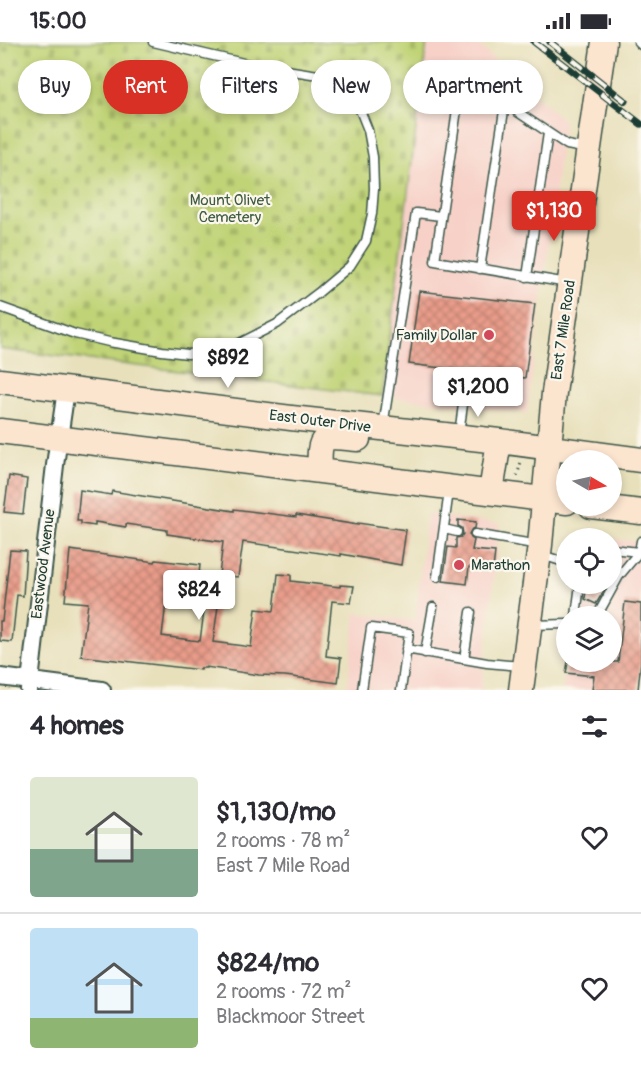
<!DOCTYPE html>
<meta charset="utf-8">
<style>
body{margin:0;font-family:Pangolin,sans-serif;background:#f2f2f3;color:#2b2b33;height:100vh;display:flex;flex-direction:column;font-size:22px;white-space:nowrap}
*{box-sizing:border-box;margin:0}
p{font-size:20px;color:#7c7c81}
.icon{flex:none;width:33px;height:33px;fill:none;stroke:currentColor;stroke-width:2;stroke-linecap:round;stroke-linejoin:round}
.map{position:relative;height:648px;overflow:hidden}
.sheet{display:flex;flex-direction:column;background:#fff;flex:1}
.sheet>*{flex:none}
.guide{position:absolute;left:18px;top:18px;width:606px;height:54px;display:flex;gap:12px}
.needle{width:39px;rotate:99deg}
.controls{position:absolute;left:556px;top:408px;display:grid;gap:12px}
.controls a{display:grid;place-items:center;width:66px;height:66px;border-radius:50%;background:#fff;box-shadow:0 3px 9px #0003;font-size:30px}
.price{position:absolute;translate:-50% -51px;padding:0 14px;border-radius:6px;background:#fff;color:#222;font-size:20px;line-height:39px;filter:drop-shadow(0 2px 3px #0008)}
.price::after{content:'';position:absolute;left:50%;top:36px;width:18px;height:14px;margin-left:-9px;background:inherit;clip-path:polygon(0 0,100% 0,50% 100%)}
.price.on{background:#d93025;color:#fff}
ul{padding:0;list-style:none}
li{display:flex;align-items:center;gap:18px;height:150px;padding:0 30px}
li+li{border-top:2px solid #e1e1e2}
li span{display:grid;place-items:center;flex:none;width:168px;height:120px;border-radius:6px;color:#555}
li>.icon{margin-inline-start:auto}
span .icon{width:72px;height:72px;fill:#fffc;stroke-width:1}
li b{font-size:26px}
h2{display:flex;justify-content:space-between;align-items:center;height:72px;padding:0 30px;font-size:26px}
.tag{padding:0 21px;border-radius:27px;background:#fff;box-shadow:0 3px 9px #0003;font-size:21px;line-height:54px}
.tag.on{background:#d93025;color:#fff}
.status{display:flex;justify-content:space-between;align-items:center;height:42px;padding:0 30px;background:#fff;direction:ltr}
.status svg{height:16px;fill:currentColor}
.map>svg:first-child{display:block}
.built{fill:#f7d1c8}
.cemetery{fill:url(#cemetery-stones);stroke:#708855;stroke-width:1.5}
.building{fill:url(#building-cross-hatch)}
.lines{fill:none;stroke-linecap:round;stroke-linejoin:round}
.lane-casing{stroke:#3d5548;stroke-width:11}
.street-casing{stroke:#3d5548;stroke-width:20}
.secondary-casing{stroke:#3d5548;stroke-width:27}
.path{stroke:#3d5548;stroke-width:3;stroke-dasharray:1.5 4.5;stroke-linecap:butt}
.lane{stroke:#fff;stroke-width:8}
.street{stroke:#fff;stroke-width:16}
.secondary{stroke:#fce5cf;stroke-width:24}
.rail-casing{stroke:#1f3d34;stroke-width:7}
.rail{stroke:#fbf7ec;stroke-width:4.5;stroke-dasharray:14;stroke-linecap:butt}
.poi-dot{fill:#d1495b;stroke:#fbf7ec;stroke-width:2}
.labels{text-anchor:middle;stroke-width:4.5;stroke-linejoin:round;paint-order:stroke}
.park-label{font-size:15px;fill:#3f5b41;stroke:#fbf7ec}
.street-label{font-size:15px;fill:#1f3d34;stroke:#fbf7ec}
.poi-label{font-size:15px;fill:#1f3d34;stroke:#fbf7ec;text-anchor:end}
</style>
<div class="status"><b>15:00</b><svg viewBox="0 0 49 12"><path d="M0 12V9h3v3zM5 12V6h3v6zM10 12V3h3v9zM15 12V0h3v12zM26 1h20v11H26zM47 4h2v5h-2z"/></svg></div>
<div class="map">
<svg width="641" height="648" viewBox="0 0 641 648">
<defs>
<pattern id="cemetery-stones" width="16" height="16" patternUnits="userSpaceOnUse" patternTransform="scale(1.5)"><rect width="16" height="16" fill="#c0d376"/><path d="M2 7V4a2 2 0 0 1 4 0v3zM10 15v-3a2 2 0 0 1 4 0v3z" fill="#a5b667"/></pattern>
<pattern id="building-cross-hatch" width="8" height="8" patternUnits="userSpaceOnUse" patternTransform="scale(1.5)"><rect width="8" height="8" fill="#e99b89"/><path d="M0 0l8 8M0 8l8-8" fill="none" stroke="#bc8071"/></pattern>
</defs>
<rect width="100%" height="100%" fill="#fbf7ec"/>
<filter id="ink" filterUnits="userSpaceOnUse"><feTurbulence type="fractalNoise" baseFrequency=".0167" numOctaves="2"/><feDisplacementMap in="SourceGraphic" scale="12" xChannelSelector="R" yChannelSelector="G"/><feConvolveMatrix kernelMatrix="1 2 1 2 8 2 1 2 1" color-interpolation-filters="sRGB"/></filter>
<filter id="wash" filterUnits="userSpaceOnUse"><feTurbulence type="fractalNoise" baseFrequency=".008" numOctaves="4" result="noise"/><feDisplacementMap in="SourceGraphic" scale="24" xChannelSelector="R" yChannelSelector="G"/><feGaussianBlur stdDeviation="1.35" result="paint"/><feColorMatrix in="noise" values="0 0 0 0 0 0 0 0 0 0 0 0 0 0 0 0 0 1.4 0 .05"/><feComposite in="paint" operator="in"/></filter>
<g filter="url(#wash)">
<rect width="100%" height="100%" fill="#e8e0bb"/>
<!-- built -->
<path class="built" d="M 427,0 L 475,0 L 564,79 L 527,371 L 382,354 Z
M 427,472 L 500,482 L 481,648 L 347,648 L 356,571 L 415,579 Z
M 612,497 L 641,500 L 640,648 L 563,648 L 567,617 L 567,620 L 612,620 L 612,574 L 573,574 L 577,542 L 612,542 Z"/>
<!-- cemetery -->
<path class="cemetery" d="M 0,0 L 427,0 L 382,354 L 0,307 Z"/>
<g id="blocks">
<!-- building -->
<path class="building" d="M 419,249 L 535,262 L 525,336 L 409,322 Z
M 9,434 L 27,437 L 23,472 L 4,470 Z
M 80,448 L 111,453 L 112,449 L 234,469 L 234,467 L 296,475 L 296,473 L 358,483 L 358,481 L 406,488 L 401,523 L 341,512 L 341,514 L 243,500 L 238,535 L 219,533 L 223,500 L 167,492 L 167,488 L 126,482 L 126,485 L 95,480 L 95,484 L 81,482 L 81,479 L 77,479 Z
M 458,478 L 476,480 L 475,486 L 471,488 L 469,492 L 471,496 L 474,498 L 472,508 L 495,510 L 493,527 L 469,525 L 467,542 L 443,539 L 448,505 L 456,506 L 456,496 L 461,495 L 463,492 L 462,486 L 458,484 Z
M 10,508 L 26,509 L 23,554 L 17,553 L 12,600 L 0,599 L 0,579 L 2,579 Z
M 70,508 L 155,520 L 156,518 L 200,523 L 198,540 L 169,536 L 162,594 L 191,598 L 200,599 L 205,562 L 218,564 L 213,600 L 251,605 L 256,567 L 274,569 L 278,532 L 291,533 L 291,539 L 340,545 L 340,543 L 354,544 L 351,561 L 332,559 L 326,614 L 341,616 L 338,641 L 285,634 L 259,633 L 206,625 L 206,626 L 201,626 L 201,628 L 81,614 L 88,561 L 65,559 Z
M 594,542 L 608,542 L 596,562 L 585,557 L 586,548 L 592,547 Z
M 625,560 L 641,562 L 641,618 L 638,648 L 592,648 L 594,634 L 566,631 L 568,620 L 618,620 Z"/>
</g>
</g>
<g filter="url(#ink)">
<use href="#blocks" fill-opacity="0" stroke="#3d5548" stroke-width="1.5"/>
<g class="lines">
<defs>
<path id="lane" d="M 638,0 L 641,3
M 480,227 L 505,62
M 527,235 L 548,91
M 568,241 L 435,219 L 462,33 L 567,103 L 588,107
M 0,265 L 75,292 L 109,300 L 162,309 L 188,312 L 222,310 L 277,282 L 318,251 L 350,224 L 366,199 L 372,172 L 374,147 L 373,115 L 368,88 L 356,58 L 344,44 L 331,37 L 318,33 L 248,22 L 153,0
M 383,385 L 416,171 L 441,174
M 459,392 L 465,348 L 513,356
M 444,487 L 457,490
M 475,492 L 539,503
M 612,507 L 639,510
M 542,513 L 567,521
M 437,535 L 449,449
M 586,542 L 588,542
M 576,574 L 580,542
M 597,574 L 619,534 L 639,510 L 641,499
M 531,583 L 567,582
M 406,607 L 487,621 L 521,624
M 425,611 L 433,565
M 464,617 L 471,570
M 362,648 L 371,586 L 409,591 L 401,648"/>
<path id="street" d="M 0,635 L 102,648
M 29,648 L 55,423 L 66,348"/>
<path id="secondary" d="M 0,339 L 291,376 L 499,399 L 641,418
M 0,389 L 567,460
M 320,429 C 318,390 323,394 358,397
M 491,450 L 499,399
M 591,464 L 641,470
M 521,648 L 540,503 L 554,351 L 604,0"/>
</defs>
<!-- lane casing -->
<use href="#lane" class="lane-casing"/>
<!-- street casing -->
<use href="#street" class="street-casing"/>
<!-- secondary casing -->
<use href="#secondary" class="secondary-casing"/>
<!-- path -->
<path class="path" d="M 517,434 L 521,420"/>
<!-- lane -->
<use href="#lane" class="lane"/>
<!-- street -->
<use href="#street" class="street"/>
<!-- secondary -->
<use href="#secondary" class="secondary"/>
<defs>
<path id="rail" d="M 534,0 L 641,82
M 550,0 L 625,59"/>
</defs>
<!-- rail casing -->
<use href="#rail" class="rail-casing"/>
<!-- rail -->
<use href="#rail" class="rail"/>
</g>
</g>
<!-- markers -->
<g class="poi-dot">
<circle cx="489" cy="293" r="6"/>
<circle cx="459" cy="523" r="6"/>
</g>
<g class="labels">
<!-- park labels -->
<g class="park-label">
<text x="230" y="163">Mount Olivet<tspan x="230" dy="17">Cemetery</tspan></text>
</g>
<!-- street labels -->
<g class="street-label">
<text transform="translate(563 288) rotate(-82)" y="5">East 7 Mile Road</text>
<text transform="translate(320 379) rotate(7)" y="5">East Outer Drive</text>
<text transform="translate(43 522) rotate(-83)" y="5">Eastwood Avenue</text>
</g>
<!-- poi labels -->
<g class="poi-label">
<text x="477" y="298">Family Dollar</text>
<text x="471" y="528" text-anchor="start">Marathon</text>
</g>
</g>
</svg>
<div class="controls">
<a><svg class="needle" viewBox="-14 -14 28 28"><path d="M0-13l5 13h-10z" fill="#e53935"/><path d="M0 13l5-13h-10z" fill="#7c7c81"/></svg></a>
<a><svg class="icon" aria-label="locate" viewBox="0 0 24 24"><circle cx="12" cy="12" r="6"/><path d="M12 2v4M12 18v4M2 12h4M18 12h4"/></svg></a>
<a><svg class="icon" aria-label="layers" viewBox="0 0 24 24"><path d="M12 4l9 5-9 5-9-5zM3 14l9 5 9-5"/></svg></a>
</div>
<b class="price on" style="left:554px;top:200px">$1,130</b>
<b class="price" style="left:228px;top:347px">$892</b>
<b class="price" style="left:478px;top:376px">$1,200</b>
<b class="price" style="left:199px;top:579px">$824</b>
<div class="guide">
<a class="tag">Buy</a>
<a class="tag on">Rent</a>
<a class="tag">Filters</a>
<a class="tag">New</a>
<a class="tag">Apartment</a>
</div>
</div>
<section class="sheet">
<h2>4 homes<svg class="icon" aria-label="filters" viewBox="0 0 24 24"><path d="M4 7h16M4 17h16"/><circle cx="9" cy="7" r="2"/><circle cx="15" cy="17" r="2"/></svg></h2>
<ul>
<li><span style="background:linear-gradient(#dfe7d0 60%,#7fa58c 0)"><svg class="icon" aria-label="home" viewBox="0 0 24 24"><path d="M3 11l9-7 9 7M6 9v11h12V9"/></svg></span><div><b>$1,130/mo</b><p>2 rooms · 78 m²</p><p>East 7 Mile Road</p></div><svg class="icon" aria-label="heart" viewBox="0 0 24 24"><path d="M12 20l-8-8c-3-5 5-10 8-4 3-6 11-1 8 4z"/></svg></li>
<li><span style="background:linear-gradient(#bfe0f5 75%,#8fb573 0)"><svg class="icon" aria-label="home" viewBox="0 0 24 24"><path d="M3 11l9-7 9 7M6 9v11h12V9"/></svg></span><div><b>$824/mo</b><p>2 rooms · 72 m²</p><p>Blackmoor Street</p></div><svg class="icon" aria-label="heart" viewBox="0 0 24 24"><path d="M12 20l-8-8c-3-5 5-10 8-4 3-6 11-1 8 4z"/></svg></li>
</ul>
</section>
